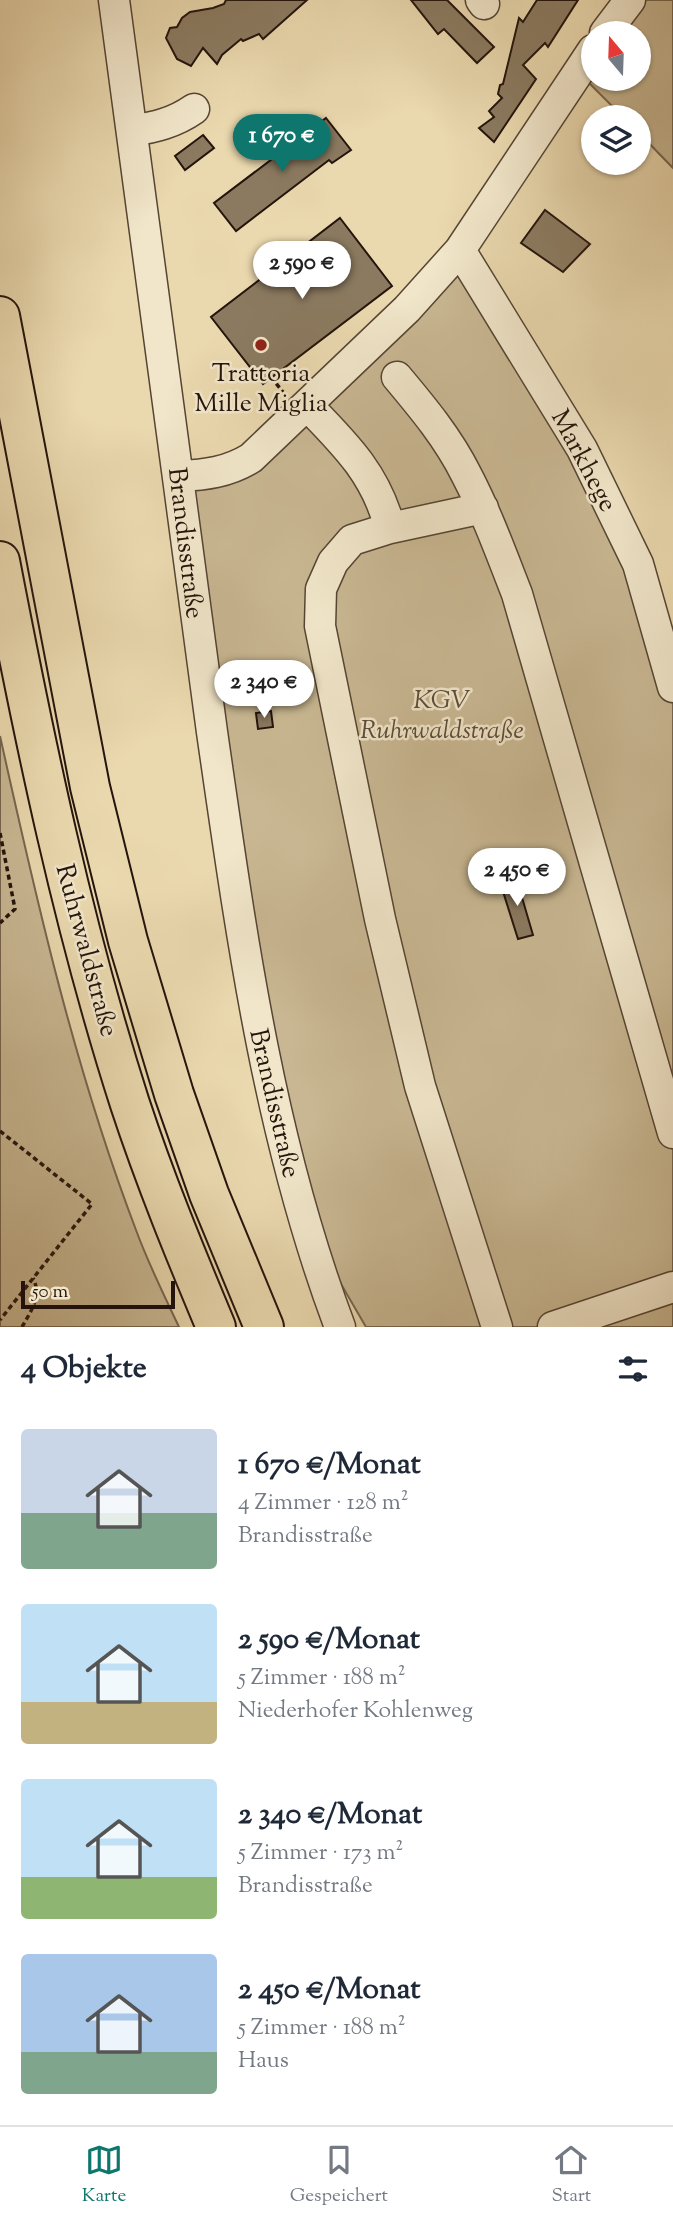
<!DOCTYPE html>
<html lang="de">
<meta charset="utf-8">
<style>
body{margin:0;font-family:"Sorts Mill Goudy",serif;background:#f2f2f3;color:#1f2937;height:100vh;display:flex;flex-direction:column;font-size:26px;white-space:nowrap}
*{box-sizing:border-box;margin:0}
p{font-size:23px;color:#747a83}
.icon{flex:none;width:38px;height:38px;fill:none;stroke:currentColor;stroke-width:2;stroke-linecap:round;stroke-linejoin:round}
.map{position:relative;height:1327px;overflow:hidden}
.side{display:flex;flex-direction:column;background:#fff;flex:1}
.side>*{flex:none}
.needle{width:46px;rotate:341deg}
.fabs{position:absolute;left:581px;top:21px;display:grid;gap:14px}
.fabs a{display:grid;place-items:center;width:70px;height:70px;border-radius:50%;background:#fff;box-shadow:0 2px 5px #0004;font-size:35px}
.scale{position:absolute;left:21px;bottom:18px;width:154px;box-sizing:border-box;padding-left:7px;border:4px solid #24140c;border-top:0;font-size:19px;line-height:24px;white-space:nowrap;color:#24140c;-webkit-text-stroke:5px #f1e6ca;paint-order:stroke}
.price{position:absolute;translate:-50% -60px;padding:0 16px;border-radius:24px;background:#fff;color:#222;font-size:23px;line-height:46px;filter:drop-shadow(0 2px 4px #0008)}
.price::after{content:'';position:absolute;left:50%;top:42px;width:21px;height:16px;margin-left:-10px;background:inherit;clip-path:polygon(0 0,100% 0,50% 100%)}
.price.current{background:#0f766e;color:#fff}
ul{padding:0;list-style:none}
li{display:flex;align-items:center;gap:21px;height:175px;padding:0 21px}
li span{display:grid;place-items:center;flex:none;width:196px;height:140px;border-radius:7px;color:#555}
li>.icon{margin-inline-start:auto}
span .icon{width:84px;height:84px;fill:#fffc;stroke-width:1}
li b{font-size:30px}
h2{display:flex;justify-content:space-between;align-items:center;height:84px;padding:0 21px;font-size:30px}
.menu{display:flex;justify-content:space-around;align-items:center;height:98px;border-top:2px solid #e0e1e3;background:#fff;font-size:19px;color:#747a83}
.menu a{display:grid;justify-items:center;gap:4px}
.menu .current{color:#0f766e}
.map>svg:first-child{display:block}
.green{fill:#c8b792;stroke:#76664f;stroke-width:2}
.building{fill:#8b7a60;stroke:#24140c;stroke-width:2}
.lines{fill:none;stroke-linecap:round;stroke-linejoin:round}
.minor-casing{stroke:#564534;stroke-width:33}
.highway-casing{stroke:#24140c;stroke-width:42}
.path{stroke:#24140c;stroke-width:3.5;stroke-dasharray:5 3.5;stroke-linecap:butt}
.minor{stroke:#f1e6ca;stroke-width:30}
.highway{stroke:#ead8ae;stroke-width:38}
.poi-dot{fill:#8f2418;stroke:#f1e6ca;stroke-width:2.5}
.labels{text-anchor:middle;stroke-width:5;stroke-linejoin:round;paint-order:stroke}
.poi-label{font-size:26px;fill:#24140c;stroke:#f1e6ca}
.street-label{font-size:26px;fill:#24140c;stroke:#f1e6ca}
.park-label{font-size:26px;font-style:italic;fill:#5d4d3b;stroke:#f1e6ca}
</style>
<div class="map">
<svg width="673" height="1327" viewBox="0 0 673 1327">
<rect width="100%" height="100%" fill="#ead8ae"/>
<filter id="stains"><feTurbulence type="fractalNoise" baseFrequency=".00286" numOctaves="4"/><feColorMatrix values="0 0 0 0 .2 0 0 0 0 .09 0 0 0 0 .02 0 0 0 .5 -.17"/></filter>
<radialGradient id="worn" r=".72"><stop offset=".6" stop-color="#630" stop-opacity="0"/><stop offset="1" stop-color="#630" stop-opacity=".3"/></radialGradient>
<!-- green -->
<path class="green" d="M 630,0 L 673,0 L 673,168 L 639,133 L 639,117 L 623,117 L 578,72 L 593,50 L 593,79 L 639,79 L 639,33 L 605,33 Z
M 460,250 L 582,449 L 673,687 L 673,1327 L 366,1327 L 305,1222 L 179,476 L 233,468 Z
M 0,736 C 37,903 75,1070 136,1230 C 148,1263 164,1295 179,1327 L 0,1327 Z"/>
<!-- building -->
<path class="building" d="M 226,0 L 307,0 L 263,39 L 259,34 L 243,41 L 241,39 L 222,55 L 217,64 L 203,48 L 191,66 L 177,59 L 166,38 L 170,28 L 177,27 L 182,18 L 190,12 L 213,8 L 224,4 Z
M 411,0 L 447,0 L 494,47 L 477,63 L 444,29 L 438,34 Z
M 537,0 L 578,0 L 548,47 L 545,43 L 523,65 L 536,79 L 494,142 L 479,128 L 494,117 L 489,111 L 502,98 L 498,94 L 500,85 L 503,84 L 519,18 L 523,22 Z
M 326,118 L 351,150 L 332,163 L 329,160 L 236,231 L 214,203 Z
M 203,135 L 214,148 L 185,170 L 175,156 Z
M 545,210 L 590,244 L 563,272 L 521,243 Z
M 340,218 L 392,286 L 263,384 L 211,317 Z
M 271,711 L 273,727 L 258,729 L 256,713 Z
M 516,877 L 533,935 L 518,939 L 500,882 Z"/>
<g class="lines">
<defs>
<path id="minor" d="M 114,0 C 148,244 178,488 212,732 C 241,933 268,1136 340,1327
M 481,0 L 484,4
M 605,33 L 630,0
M 132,131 C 155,127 174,123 194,109
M 460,250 L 582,449 L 638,564 L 673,687
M 397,377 C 423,408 448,438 466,474 C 486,512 501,553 517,594 L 673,1133
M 307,405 C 345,444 376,474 390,528
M 179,476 C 206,475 228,472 251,458 L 407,309 L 460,250 L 593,50
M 483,508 L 390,528 L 352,540 L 333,562 L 321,589 L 320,626 L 380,919 L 420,1086 L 497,1327
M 553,1327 L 673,1287"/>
<path id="highway" d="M 0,316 L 90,787 L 128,941 L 174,1094 L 209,1194 L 264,1327
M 0,561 C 35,743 73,927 130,1104 C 155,1180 185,1253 216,1327"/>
</defs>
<!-- minor casing -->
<use href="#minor" class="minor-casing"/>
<!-- highway casing -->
<use href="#highway" class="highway-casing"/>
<!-- path -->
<path class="path" d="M 271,377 L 283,392
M 0,833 L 15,909 L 0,923
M 0,1131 L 92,1204 L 0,1320
M 22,1327 C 31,1311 42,1296 33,1278"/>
<!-- minor -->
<use href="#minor" class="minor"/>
<!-- highway -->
<use href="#highway" class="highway"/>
</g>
<!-- markers -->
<circle class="poi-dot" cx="261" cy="345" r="7"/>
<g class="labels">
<!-- poi labels -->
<g class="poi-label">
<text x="261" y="381">Trattoria<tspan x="261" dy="30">Mille Miglia</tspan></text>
</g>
<!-- street labels -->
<g class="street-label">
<text transform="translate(585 460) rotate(62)" y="9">Markhege</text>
<text transform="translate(187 543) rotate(83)" y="9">Brandisstraße</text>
<text transform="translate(88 950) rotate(75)" y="9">Ruhrwaldstraße</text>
<text transform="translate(276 1103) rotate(77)" y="9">Brandisstraße</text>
</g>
<!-- park labels -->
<g class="park-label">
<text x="442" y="708">KGV<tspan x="442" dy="30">Ruhrwaldstraße</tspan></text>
</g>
</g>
<rect width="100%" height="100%" filter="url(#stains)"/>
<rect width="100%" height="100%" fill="url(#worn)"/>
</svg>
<div class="fabs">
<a><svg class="needle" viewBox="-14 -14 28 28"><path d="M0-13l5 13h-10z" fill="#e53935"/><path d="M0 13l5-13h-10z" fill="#747a83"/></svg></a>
<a><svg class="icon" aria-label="layers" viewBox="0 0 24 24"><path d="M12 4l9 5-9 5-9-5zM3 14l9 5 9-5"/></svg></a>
</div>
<div class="scale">50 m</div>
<b class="price current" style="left:282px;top:174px">1 670 €</b>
<b class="price" style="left:302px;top:301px">2 590 €</b>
<b class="price" style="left:264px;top:720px">2 340 €</b>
<b class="price" style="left:517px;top:908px">2 450 €</b>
</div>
<section class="side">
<h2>4 Objekte<svg class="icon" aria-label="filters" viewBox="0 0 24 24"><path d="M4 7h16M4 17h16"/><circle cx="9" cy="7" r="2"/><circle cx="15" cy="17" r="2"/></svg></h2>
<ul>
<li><span style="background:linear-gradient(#c9d6e8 60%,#7fa58c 0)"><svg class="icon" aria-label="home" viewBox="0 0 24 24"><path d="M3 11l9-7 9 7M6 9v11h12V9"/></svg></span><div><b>1 670 €/Monat</b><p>4 Zimmer · 128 m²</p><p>Brandisstraße</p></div></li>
<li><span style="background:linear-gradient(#bfe0f5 70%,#c2b280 0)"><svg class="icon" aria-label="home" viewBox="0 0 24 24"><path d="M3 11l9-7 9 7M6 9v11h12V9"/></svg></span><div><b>2 590 €/Monat</b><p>5 Zimmer · 188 m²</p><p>Niederhofer Kohlenweg</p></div></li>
<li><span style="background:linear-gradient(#bfe0f5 70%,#8fb573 0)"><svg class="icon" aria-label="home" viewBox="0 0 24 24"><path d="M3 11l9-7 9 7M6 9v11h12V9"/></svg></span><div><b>2 340 €/Monat</b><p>5 Zimmer · 173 m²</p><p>Brandisstraße</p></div></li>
<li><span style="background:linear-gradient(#a9c7e8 70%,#7fa58c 0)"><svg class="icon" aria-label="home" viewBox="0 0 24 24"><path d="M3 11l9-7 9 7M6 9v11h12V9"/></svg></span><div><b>2 450 €/Monat</b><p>5 Zimmer · 188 m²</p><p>Haus</p></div></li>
</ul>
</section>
<nav class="menu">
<a class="current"><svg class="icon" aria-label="map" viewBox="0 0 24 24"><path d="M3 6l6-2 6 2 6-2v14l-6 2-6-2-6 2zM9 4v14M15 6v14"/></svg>Karte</a>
<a><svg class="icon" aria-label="saved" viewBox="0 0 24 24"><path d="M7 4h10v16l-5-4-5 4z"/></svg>Gespeichert</a>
<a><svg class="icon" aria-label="home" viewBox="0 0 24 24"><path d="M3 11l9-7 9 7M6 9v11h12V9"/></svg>Start</a>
</nav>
